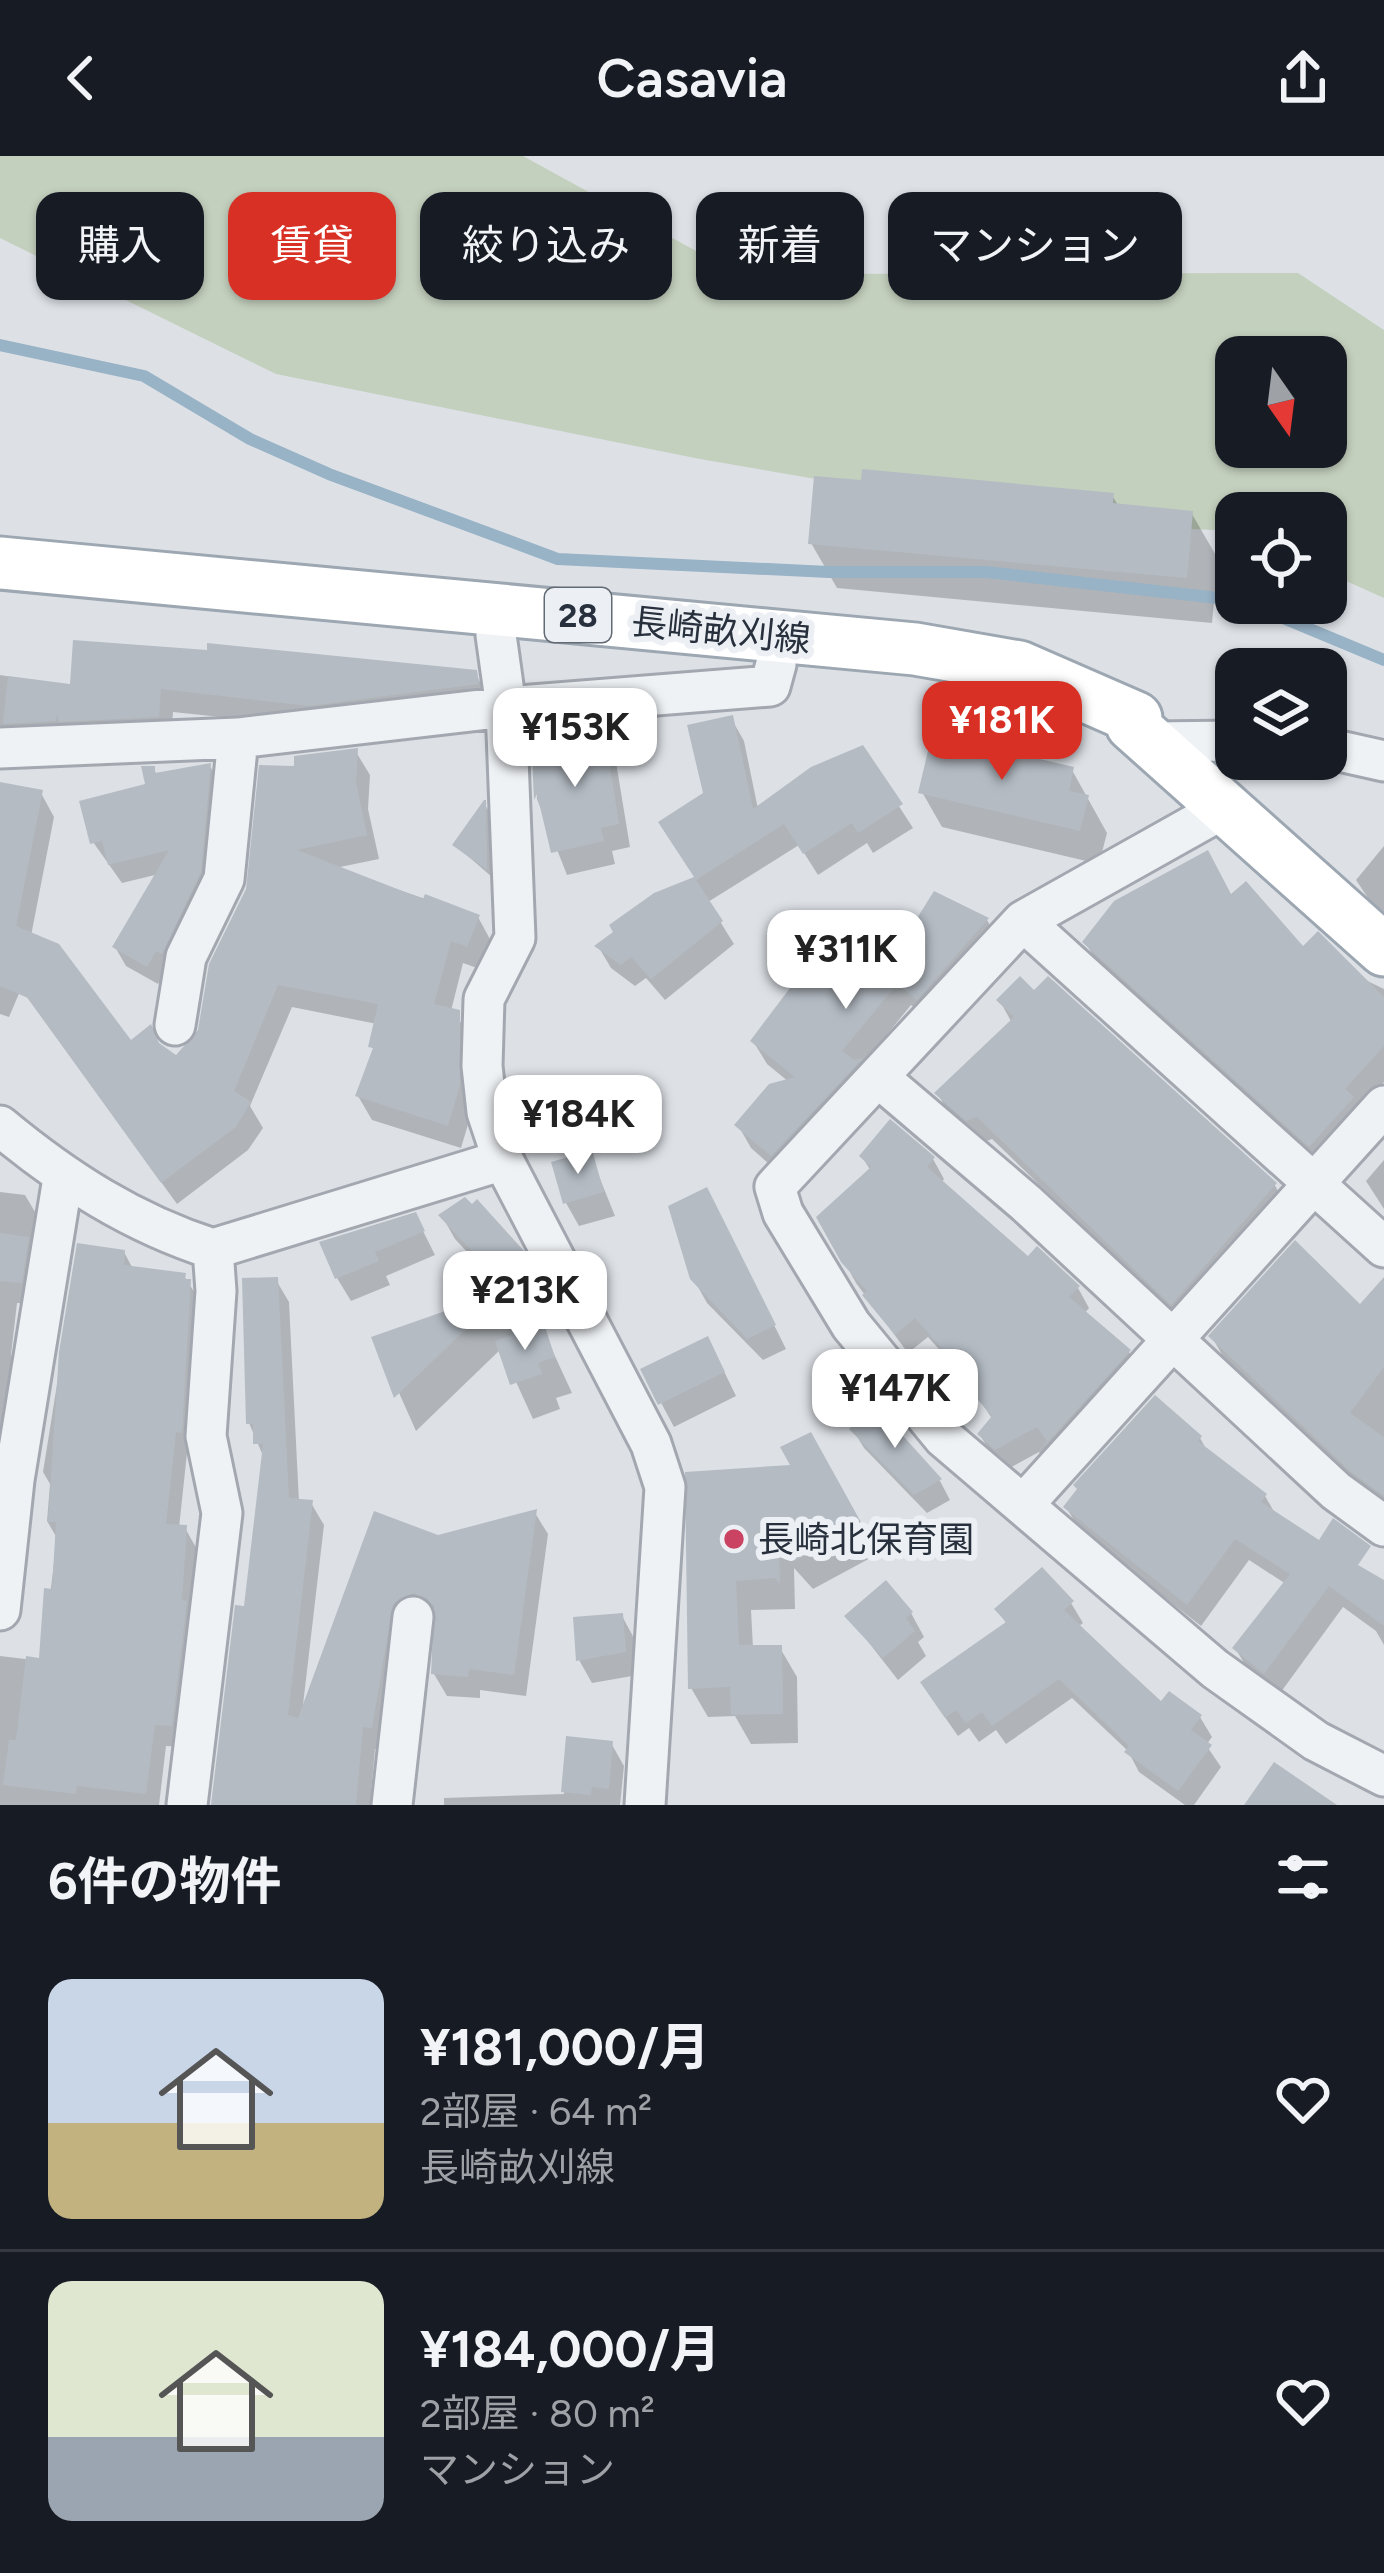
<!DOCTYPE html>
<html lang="ja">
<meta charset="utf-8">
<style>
body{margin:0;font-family:Figtree,"Noto Sans JP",sans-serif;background:#242831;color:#f1f3f6;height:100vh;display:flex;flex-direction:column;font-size:45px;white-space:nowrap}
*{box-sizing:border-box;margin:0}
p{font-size:39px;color:#9ea1a6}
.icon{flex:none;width:66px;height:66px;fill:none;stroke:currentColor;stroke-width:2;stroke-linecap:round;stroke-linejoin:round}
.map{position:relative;height:1649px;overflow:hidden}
.panel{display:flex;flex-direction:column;background:#171b24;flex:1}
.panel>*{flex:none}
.hud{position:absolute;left:36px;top:36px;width:1314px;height:108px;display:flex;gap:24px}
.needle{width:78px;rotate:166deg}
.controls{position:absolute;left:1215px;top:180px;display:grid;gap:24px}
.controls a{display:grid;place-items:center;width:132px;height:132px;border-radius:24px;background:#171b24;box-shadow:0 3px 9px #0004;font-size:60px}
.price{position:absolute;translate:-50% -102px;padding:0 27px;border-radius:24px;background:#fff;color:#222;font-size:39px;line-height:78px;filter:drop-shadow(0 3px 6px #0008)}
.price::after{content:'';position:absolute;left:50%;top:72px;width:36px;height:27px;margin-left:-18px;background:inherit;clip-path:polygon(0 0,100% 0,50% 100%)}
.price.current{background:#d93025;color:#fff}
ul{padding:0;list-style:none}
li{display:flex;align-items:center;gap:36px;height:300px;padding:0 48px}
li+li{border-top:3px solid #363941}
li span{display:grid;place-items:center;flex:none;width:336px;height:240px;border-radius:24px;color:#555}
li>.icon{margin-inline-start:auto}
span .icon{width:144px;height:144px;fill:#fffc;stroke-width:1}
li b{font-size:51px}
h2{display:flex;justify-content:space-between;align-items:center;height:144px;padding:0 48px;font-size:51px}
.chip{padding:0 42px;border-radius:24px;background:#171b24;box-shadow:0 3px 9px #0004;font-size:42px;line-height:108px}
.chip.current{background:#d93025;color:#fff}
header{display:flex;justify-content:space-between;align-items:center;height:156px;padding:0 48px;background:#171b24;font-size:54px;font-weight:600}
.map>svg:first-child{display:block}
.green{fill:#c4d0be;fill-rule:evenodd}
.shadow{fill:#0003}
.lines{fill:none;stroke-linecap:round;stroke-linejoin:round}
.stream{stroke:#98b2c6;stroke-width:12}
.building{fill:#b4bbc3}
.minor-casing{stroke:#a3a8b0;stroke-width:45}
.major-casing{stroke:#9ca7b2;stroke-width:57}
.minor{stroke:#eff2f5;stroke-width:39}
.major{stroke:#fff;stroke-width:51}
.poi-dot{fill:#ca4362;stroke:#ecf0f4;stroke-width:4.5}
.labels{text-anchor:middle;stroke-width:12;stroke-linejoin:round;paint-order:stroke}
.shield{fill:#ecf0f4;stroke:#626a73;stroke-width:3}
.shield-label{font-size:33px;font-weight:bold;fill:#27303c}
.street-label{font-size:36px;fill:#27303c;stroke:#ecf0f4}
.poi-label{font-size:36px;fill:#27303c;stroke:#ecf0f4;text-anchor:start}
</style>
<header><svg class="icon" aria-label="back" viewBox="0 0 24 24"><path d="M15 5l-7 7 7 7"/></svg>Casavia<svg class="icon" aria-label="share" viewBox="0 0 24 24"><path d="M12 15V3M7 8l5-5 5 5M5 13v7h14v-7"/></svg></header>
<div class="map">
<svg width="1384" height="1649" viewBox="0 0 1384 1649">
<rect width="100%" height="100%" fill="#dde1e6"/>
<!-- green -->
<path class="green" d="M 0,0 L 523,0 L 738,118 L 1298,117 L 1384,174 L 1384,442 L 1326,416 L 1326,357 L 1236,357 L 1236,375 L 1077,368 L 700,303 L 276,218 L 0,82 ZM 1236,201 L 1326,201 L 1326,291 L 1236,291 Z"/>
<!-- shadow -->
<path class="shadow" d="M 1112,339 L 1119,351 L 1192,358 L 1218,403 L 1212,467 L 837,432 L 811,387 Z
M 475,517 L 488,540 L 324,572 L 173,556 L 171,584 L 0,587 L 0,519 L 72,531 Z
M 731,562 L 744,585 L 758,653 L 862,593 L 913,672 L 873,697 L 867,687 L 818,719 L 799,689 L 708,746 L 734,788 L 665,844 L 646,822 L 635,830 L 611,812 L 598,790 L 617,777 L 613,770 L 697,723 L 706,639 Z
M 602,577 L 615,600 L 630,691 L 612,695 L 615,708 L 567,719 L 537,643 L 535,601 Z
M 356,596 L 370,619 L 368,653 L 379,703 L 335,712 L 478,761 L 491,785 L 480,813 L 463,807 L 451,855 L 472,880 L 472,955 L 461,992 L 372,964 L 358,940 L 374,896 L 377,868 L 292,851 L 250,950 L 263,972 L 248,994 L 177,1048 L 21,833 L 9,861 L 0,858 L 0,629 L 41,637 L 54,661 L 31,780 L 130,888 L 162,893 L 177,904 L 201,875 L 297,613 Z
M 210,610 L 220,629 L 210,737 L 158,828 L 126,810 L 115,791 L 159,718 L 122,727 L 93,686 L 149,630 L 154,613 L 157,619 Z
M 1072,614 L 1107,677 L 1099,708 L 942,671 L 922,636 Z
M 485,649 L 490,657 L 492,721 L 455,689 Z
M 1384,690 L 1384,766 L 1356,724 Z
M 1231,742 L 1303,794 L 1384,833 L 1384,926 L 1358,954 L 1323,1011 L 1098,808 L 1085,786 Z
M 987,764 L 1000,787 L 931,865 L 911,849 L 863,908 L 874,926 L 785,1022 L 751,992 L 738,969 L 789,926 L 767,908 L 753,885 L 862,815 L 914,771 Z
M 1000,845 L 1274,1028 L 1288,1052 L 1186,1170 L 992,983 L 982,987 L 951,961 L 938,938 L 1012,867 Z
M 590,998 L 615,1060 L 579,1070 L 566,1047 Z
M 862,1001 L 933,1003 L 944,1023 L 941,1027 L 1028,1104 L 1078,1132 L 1089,1152 L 1084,1158 L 1129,1196 L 1140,1216 L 1051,1315 L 1039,1296 L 1008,1313 L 992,1299 L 980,1279 L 993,1264 L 964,1221 L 928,1181 L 908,1197 L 856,1127 L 820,1061 L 871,1015 Z
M 1384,1004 L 1384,1053 L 1366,1025 Z
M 0,1036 L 25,1039 L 38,1061 L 33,1148 L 17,1147 L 11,1199 L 22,1219 L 0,1302 Z
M 719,1058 L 786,1193 L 763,1204 L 707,1147 L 693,1122 Z
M 415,1059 L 435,1099 L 386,1120 L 390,1129 L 351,1145 L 337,1122 Z
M 442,1060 L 521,1097 L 534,1120 L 509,1142 L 525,1169 L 511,1183 L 542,1172 L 572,1237 L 556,1242 L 560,1253 L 533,1263 L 501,1193 L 416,1275 L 375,1183 L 505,1137 L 455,1083 Z
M 79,1091 L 124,1096 L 133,1113 L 184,1120 L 202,1148 L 193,1298 L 187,1297 L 179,1372 L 185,1372 L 198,1395 L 184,1591 L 166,1590 L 159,1649 L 0,1649 L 0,1500 L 42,1505 L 57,1382 L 47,1365 L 50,1328 L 43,1316 Z
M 276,1124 L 289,1146 L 299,1346 L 311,1347 L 324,1369 L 303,1549 L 438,1382 L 535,1357 L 548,1378 L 526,1540 L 480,1534 L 480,1542 L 447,1540 L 434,1518 L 437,1463 L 429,1458 L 383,1593 L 375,1593 L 370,1649 L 213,1649 L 247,1453 L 264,1302 L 249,1267 Z
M 1384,1150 L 1384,1350 L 1225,1204 L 1212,1181 Z
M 720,1207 L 736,1240 L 674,1271 L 644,1215 Z
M 876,1254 L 940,1325 L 950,1344 L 927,1357 L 864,1292 L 853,1274 Z
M 810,1280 L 876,1399 L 813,1433 L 794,1412 L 795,1453 L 751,1454 L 753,1492 L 780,1492 L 797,1521 L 798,1587 L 751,1588 L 735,1560 L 708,1561 L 691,1532 L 688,1319 L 795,1312 Z
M 1200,1282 L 1209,1298 L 1265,1340 L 1276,1359 L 1384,1428 L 1384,1489 L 1376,1475 L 1343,1451 L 1278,1540 L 1249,1515 L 1235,1492 L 1286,1428 L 1249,1404 L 1201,1470 L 1080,1374 L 1066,1351 Z
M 1071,1447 L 1083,1467 L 1078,1471 L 1162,1549 L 1200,1561 L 1212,1581 L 1206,1589 L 1221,1611 L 1194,1649 L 1185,1649 L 1139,1616 L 1128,1595 L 1072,1542 L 1006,1588 L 996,1574 L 979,1586 L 969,1572 L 958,1580 L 935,1547 L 1007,1469 L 998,1453 Z
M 911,1457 L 924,1481 L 918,1486 L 926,1500 L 898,1524 L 848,1460 Z
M 622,1460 L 635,1484 L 638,1519 L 592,1527 L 579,1504 Z
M 568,1584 L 611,1587 L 624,1610 L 620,1649 L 444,1649 L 444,1642 L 564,1638 Z"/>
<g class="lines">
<!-- stream -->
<path class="stream" d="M 0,189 L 144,220 L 250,283 L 329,318 L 558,403 L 829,416 L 986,416 L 1236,444
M 1247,447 L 1384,504"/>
</g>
<!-- building -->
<path class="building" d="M 862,313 L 1114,337 L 1113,347 L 1193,355 L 1187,422 L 808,388 L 814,320 L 861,324 Z
M 73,484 L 207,494 L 207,487 L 477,514 L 479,528 L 309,550 L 161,533 L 159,561 L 59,566 L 57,558 L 56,565 L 3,568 L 8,520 L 70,528 Z
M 733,559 L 753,653 L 811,611 L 863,589 L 903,648 L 858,677 L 852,667 L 803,698 L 784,668 L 696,724 L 723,765 L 651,823 L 631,801 L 621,809 L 594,790 L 613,776 L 609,769 L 654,737 L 694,721 L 658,666 L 703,637 L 687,569 Z
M 604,573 L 619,668 L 601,672 L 604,685 L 551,697 L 537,638 L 534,644 L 532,598 L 551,583 Z
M 932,578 L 1074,611 L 1069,635 L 1089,639 L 1080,675 L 918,637 Z
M 358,592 L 356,626 L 367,679 L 297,694 L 423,743 L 425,738 L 480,759 L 467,791 L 451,785 L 434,848 L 460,854 L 460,929 L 448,970 L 355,940 L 373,892 L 368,891 L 378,848 L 278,829 L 234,935 L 251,946 L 236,971 L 161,1027 L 28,842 L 0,830 L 0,626 L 43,634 L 16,770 L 59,788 L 131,884 L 151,868 L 159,887 L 176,899 L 198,874 L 209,808 L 246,733 L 259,609 L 294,610 L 294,600 Z
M 211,607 L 201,716 L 162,798 L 156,795 L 147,811 L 112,791 L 169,694 L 108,709 L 102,685 L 90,688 L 79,645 L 145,628 L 141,610 L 155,610 L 155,617 Z
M 484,644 L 486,644 L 487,714 L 452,689 Z
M 1208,694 L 1231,738 L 1246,725 L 1303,790 L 1318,775 L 1384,841 L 1384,890 L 1345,933 L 1354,941 L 1309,991 L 1082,786 L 1114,745 Z
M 934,735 L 989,762 L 917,844 L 897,828 L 842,895 L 854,904 L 863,902 L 771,1000 L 734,969 L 769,928 L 795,921 L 750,885 L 827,783 L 861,811 L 895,756 L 914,767 Z
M 1020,820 L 1034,834 L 1048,820 L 1277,1027 L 1171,1149 L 977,961 L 966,965 L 934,937 L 1014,861 L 996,844 Z
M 890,963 L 935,1001 L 927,1011 L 1028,1100 L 1037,1090 L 1080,1130 L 1069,1141 L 1131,1194 L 1037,1298 L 1047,1285 L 1037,1271 L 995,1294 L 977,1278 L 992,1260 L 959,1222 L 964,1218 L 915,1162 L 895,1179 L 862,1139 L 867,1135 L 841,1106 L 816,1061 L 871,1011 L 859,1000 Z
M 592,994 L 604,1036 L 563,1048 L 551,1006 Z
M 707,1031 L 776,1169 L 747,1183 L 690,1123 L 668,1050 Z
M 465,1041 L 472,1048 L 477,1043 L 524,1095 L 495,1120 L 438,1059 Z
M 416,1056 L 425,1075 L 375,1096 L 379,1105 L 335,1123 L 319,1086 Z
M 0,1077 L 29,1081 L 22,1127 L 0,1125 Z
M 1295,1084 L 1360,1148 L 1384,1121 L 1384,1211 L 1350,1257 L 1384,1281 L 1384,1340 L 1351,1316 L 1208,1180 Z
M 77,1087 L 125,1094 L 124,1109 L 186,1117 L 185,1123 L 191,1123 L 182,1277 L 176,1276 L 166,1368 L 187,1369 L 182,1444 L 187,1445 L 172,1570 L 155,1569 L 146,1638 L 77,1630 L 76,1638 L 3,1629 L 9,1584 L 16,1584 L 26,1500 L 39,1502 L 44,1432 L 52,1433 L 56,1366 L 48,1366 L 59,1196 Z
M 278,1121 L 289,1342 L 313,1344 L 288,1559 L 298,1562 L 374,1355 L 438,1379 L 537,1353 L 514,1519 L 469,1513 L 468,1521 L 431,1518 L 434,1450 L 414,1437 L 393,1448 L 372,1572 L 363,1571 L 356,1649 L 211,1649 L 235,1449 L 244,1450 L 263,1288 L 253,1288 L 253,1268 L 246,1268 L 242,1122 Z
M 508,1133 L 394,1242 L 371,1181 Z
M 544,1168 L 555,1201 L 538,1207 L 542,1218 L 510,1229 L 495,1185 Z
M 708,1180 L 725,1216 L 658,1249 L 640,1213 Z
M 1155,1239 L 1202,1280 L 1198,1285 L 1267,1338 L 1261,1346 L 1319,1384 L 1333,1362 L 1371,1390 L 1358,1409 L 1384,1424 L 1384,1470 L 1329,1430 L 1264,1518 L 1232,1492 L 1290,1418 L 1235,1383 L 1187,1449 L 1063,1351 L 1077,1333 L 1073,1329 Z
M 876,1250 L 942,1323 L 914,1339 L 849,1273 Z
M 811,1276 L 862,1368 L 795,1405 L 779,1389 L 780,1428 L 775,1422 L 736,1425 L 739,1489 L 782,1489 L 783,1558 L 731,1559 L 730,1531 L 688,1533 L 685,1316 L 790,1309 L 780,1291 Z
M 1042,1411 L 1074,1445 L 1064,1454 L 1122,1509 L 1161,1545 L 1169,1535 L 1202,1559 L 1191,1574 L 1212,1589 L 1178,1635 L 1124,1596 L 1129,1590 L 1059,1523 L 992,1570 L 982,1556 L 966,1567 L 956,1554 L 945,1562 L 920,1526 L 1006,1466 L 994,1453 Z
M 886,1424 L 913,1456 L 906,1462 L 915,1475 L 883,1502 L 844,1460 Z
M 623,1457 L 626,1496 L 576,1505 L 573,1461 Z
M 566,1580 L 613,1585 L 609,1633 L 592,1631 L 591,1639 L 561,1636 Z
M 1274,1606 L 1337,1649 L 1244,1649 Z"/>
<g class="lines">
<defs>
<path id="minor" d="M 496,479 L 506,551 L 515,782 L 484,843 L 482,910 L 487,956 L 503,1004 L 651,1288 L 665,1331 L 645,1649
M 1152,586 L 1236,585
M 0,592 L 238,582 L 506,551 L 770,530 L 776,508
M 1326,592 L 1384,605
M 1228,650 L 1023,765 L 775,1031 L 783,1057 L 851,1169 L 944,1282 L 1215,1513 L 1316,1585 L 1384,1620
M 1023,765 L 1384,1091
M 175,869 L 186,801 L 224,723 L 238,582
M 878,921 L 1026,1047 L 1336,1335 L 1384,1370
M 0,970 C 65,1024 132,1067 213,1093 L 503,1004
M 1023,1349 L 1384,950
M 0,1454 L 14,1324 L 63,1022
M 187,1649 L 222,1357 L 206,1280 L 216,1135 L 213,1093
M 392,1649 L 413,1461"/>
<path id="major" d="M 0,407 L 915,493 L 1019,511 L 1136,562 L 1132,569 L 1384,794"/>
</defs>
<!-- minor casing -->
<use href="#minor" class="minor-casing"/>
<!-- major casing -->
<use href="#major" class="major-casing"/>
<!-- minor -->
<use href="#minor" class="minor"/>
<!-- major -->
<use href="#major" class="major"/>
</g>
<!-- markers -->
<circle class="poi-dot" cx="734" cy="1383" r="12"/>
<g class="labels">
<!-- shield labels -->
<rect class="shield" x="545" y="432" width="66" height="54" rx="9"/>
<g class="shield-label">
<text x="578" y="471">28</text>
</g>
<!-- street labels -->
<g class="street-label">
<text transform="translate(721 474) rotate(6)" y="13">長崎畝刈線</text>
</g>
<!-- poi labels -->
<g class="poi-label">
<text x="758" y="1396">長崎北保育園</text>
</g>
</g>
</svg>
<div class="controls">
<a><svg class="needle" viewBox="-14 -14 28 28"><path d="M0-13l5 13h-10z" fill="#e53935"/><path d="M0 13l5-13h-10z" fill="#9ea1a6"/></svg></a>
<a><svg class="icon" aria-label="locate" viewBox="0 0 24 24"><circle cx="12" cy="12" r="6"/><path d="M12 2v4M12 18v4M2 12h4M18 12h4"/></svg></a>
<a><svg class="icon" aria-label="layers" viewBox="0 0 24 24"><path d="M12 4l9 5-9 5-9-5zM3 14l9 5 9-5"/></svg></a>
</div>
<b class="price current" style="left:1002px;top:627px">¥181K</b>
<b class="price" style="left:575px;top:634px">¥153K</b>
<b class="price" style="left:846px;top:856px">¥311K</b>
<b class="price" style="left:578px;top:1021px">¥184K</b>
<b class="price" style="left:525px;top:1197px">¥213K</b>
<b class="price" style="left:895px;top:1295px">¥147K</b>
<div class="hud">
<a class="chip">購入</a>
<a class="chip current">賃貸</a>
<a class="chip">絞り込み</a>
<a class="chip">新着</a>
<a class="chip">マンション</a>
</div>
</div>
<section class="panel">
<h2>6件の物件<svg class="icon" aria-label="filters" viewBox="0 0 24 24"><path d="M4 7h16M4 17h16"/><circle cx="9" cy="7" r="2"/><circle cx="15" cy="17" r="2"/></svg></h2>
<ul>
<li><span style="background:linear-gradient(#c9d6e8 60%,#c2b280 0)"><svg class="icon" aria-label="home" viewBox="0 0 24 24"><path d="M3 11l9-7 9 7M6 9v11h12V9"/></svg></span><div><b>¥181,000/月</b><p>2部屋 · 64 m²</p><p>長崎畝刈線</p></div><svg class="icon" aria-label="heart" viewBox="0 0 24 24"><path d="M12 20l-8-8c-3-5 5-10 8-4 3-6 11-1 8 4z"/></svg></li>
<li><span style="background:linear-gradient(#dfe7d0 65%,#9aa5b1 0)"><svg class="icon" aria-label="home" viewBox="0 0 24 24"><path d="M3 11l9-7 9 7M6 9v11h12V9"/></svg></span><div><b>¥184,000/月</b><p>2部屋 · 80 m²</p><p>マンション</p></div><svg class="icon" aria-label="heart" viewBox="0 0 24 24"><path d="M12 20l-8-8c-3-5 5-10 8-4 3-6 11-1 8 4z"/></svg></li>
</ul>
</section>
